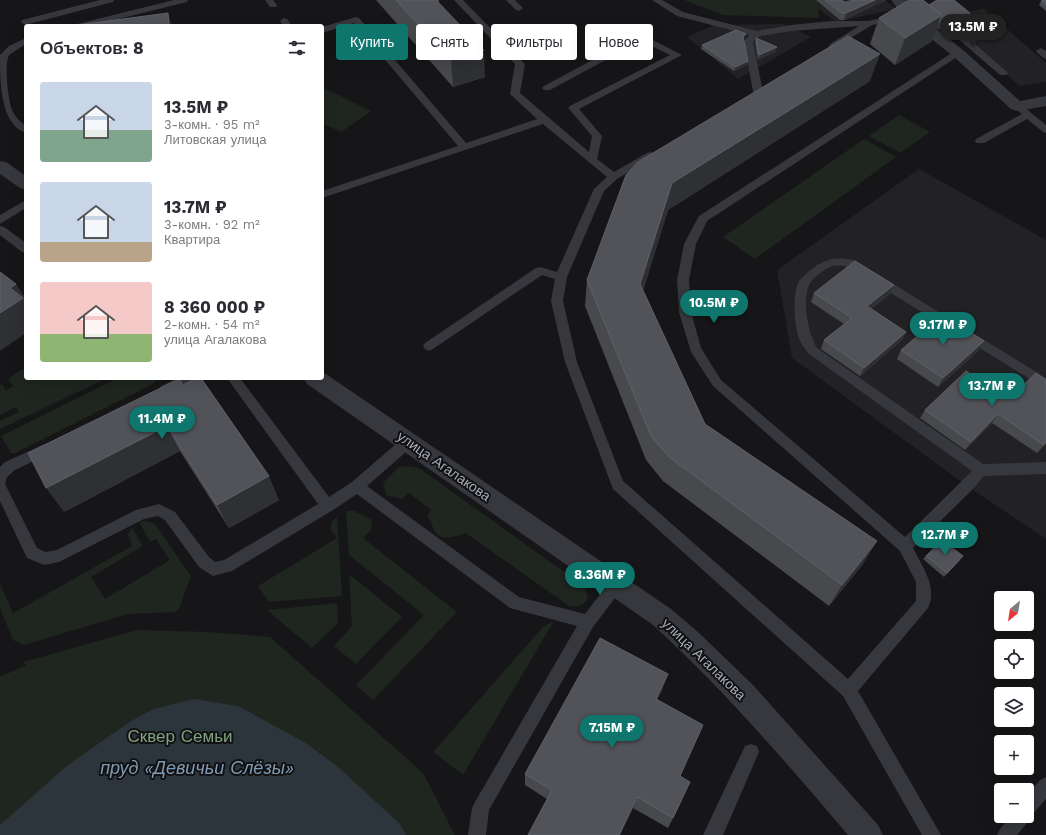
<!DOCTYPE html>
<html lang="ru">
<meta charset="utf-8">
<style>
body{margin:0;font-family:"Work Sans",sans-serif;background:#f7f7f7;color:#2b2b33;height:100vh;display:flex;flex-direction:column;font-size:15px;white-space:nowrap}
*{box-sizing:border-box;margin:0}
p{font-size:13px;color:#7c7c81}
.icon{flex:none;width:22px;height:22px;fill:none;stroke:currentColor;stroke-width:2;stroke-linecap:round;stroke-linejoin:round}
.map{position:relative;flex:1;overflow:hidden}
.sheet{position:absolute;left:24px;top:24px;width:300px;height:356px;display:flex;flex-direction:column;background:#fff;border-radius:4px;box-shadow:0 4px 16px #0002}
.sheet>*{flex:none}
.guide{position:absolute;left:336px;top:24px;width:380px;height:36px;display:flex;gap:8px}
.needle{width:26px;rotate:210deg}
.tools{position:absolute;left:994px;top:591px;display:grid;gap:8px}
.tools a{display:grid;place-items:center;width:40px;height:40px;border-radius:4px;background:#fff;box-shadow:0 4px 16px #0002;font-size:20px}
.price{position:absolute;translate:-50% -34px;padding:0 9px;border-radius:14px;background:#0f766e;color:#fff;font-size:13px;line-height:26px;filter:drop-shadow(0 1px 2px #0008)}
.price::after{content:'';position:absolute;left:50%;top:24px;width:12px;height:9px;margin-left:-6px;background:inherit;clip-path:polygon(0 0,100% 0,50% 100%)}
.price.active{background:#222;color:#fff}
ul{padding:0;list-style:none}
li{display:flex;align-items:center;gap:12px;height:100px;padding:0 16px}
li span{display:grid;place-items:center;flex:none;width:112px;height:80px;border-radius:4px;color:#555}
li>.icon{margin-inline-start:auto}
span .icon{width:48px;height:48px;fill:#fffc;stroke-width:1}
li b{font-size:17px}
h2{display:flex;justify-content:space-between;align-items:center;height:48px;padding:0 16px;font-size:17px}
.tag{padding:0 14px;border-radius:4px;background:#fff;box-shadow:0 4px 16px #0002;font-size:14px;line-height:36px}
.tag.active{background:#0f766e;color:#fff}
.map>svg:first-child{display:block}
.built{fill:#222225}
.green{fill:#1e261f}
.water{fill:#2c353c}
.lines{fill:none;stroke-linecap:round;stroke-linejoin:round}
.service{fill:#37383d;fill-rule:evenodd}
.minor{fill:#37383d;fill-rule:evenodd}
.wall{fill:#47494d}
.shaded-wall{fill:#2f3033}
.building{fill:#525359;stroke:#5f6168}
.labels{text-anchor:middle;stroke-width:4;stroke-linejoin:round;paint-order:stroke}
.street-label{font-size:14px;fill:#a8adb8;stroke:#111113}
.near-park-label{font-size:17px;fill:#7fa381;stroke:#111113}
.near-water-label{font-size:18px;font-style:italic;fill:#7f9bb3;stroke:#111113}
</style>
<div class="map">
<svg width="1046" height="835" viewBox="0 0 1046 835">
<rect width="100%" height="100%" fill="#161618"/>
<!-- built -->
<path class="built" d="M 806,0 L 885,0 L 896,9 L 836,22 Z
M 984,9 L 1046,63 L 1046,82 L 1019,86 L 943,16 Z
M 784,24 L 811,37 L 738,79 L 687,37 L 714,25 Z
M 919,169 L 1046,240 L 1046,539 L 967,486 L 792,358 L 777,270 Z"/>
<!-- green -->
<path class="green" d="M 684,0 L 818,0 L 819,18 L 723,15 Z
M 322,87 L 371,111 L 341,132 L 322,123 Z
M 899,115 L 930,132 L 900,153 L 869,136 Z
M 864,139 L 896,157 L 755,259 L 723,237 Z
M 26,367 L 26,378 L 107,378 L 0,429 L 0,421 L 19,412 L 16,407 L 0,415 L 0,385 L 2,384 L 6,391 L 13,386 L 8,379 Z
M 118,378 L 159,378 L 151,385 L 15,453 L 11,453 L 1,436 Z
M 406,466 L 419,468 L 584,586 L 588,598 C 583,606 578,607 569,606 L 466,533 C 456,536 440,543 434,530 C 432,525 431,521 427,515 L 431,510 L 409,493 L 402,499 L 386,495 L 383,483 L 399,467 Z
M 346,511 L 354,511 L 372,520 L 371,530 L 363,538 L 457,612 L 373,700 L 356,685 L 424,615 L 349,555 Z
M 337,517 L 342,596 L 269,602 L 258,586 L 337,538 L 330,529 L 332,522 Z
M 144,521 L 153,523 L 157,527 L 191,576 L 179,609 L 175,612 L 128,614 L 24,645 L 13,640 L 0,608 L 0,584 L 13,613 L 132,546 L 128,534 L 132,527 L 143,546 L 91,577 L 105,599 L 170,560 L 156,539 L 150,542 L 139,522 Z
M 349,574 L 402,617 L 356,664 L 334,646 L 352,626 Z
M 337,603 L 338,623 L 312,648 L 267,610 Z
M 554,621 L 463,775 L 433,752 L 543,627 Z
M 137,630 L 208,632 L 270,637 L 423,773 L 455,835 L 0,835 L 0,677 L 26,665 L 23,662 Z"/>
<!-- water -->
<path class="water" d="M 194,699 L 238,706 L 304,742 L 337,766 L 399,823 L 406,835 L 0,835 L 0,825 L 68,765 L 131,721 L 154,709 Z"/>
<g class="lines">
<!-- service -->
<path class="service" d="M 100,0 L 114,0 L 113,2 L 25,25 L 21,22 L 22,20 Z
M 174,0 L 188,0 L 187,2 L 90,26 L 76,26 L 77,24 Z
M 265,0 L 273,0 L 277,5 L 276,7 L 270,7 Z
M 454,0 L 463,0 L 523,62 L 525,64 L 520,93 L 589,152 L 592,136 L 570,110 L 568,108 L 570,106 L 670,55 L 641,41 L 550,90 L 544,90 L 542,88 L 544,86 L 641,34 L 682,55 L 579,109 L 602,136 L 597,159 L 614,172 L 647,153 L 651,152 L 656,155 L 617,179 L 604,191 L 567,277 L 563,301 L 577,362 L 623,481 L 848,679 L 916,601 L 916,582 L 900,551 L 713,386 L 691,352 L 679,312 L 677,280 L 684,244 L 699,216 L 955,51 L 958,50 L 963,53 L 707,221 L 696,244 L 689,280 L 691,312 L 701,348 L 721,380 L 905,537 L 972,471 L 809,354 C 805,349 801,344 799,338 C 794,325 792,294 799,281 C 803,276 808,272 813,268 C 827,258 840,256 856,261 L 1046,378 L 1046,389 L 849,267 C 844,266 838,265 833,266 C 826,268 812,278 809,285 C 802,301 808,334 817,348 L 983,464 L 1046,462 L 1046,474 L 984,476 L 972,490 L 913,548 C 922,566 938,587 928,608 L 858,691 L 941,835 L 922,835 L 843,696 L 613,489 L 565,362 L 551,301 L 555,279 L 542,275 L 433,349 L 429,351 L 425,349 L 423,346 L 425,343 L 536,268 L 540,267 L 557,272 L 594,189 L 607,177 L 543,124 L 322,198 L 322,191 L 458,146 L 354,23 L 322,33 L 322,27 L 356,17 L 359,18 L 466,143 L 537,119 L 510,94 L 515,64 Z
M 506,0 L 515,0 L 523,8 L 519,11 L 516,10 Z
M 652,0 L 662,0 L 683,12 L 757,31 L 791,25 L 832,21 L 868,21 L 894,15 L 898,18 L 897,20 L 872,25 L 833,49 L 830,48 L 829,46 L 830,44 L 859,26 L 791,31 L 760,36 L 753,42 L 763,92 L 758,95 L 753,92 L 744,41 L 750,35 L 677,16 Z
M 284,18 L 287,19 L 292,26 L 283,26 L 280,21 Z
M 957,30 L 960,31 L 1006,71 L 1008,73 L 1006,75 L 1000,75 L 955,36 L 938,40 L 934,37 L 935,35 Z
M 26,38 L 26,44 L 9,55 C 4,65 8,102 13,112 C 16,118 21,122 26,126 L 26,133 C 0,125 0,80 0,55 L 9,46 Z
M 1041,48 L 1046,51 L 1046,59 L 1043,58 L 1036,51 Z
M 1021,106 L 1024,107 L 1046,125 L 1046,133 L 1043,132 L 1027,119 L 984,143 L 976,143 L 975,141 L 976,139 L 1022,114 L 1016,109 Z
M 26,200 L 26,208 L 0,224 L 0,215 Z
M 0,226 L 4,227 L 26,243 L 26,253 L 22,252 L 0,235 Z
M 178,378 L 195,378 L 193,381 C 184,386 171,397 161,394 L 159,390 L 161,386 Z
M 227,378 L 240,378 L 329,497 L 352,482 L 404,437 L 409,436 L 414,437 L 416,441 L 414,445 L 367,486 L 519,597 L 585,614 L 611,580 L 616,578 L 621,580 L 623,585 L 621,590 L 593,627 L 489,810 L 486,835 L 468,835 L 472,808 L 475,802 L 577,626 L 510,608 L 357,494 L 333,510 L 232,571 L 213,576 L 199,567 L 165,520 L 158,516 L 144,519 L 59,562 L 44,565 L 27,558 L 0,501 L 0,467 L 5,462 L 45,444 L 50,445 L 52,449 L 50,453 L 15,470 L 7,477 L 5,484 L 37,548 L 45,552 L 57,550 L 136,510 L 159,504 L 175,512 L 209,557 L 215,562 L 224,560 L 318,504 Z
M 751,744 L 757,746 L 759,752 L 723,835 L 703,835 L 745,746 Z
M 1046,777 L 1046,799 L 1031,816 L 1028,822 L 1017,835 L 997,835 L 1000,829 L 1011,816 L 1027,816 L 1027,796 L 1040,780 Z"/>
<!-- minor -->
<path class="minor" d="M 891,0 L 906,0 L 915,12 L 963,50 L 1020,101 L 1046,96 L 1046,106 L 1017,111 L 1011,109 L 953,56 L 905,18 Z
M 0,161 L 6,162 L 26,176 L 26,190 L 20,188 L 0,174 Z
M 323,372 L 671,609 L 699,633 L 753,685 L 878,825 L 883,835 L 848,835 C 786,762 724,690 653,625 L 307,384 L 304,378 L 322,378 Z"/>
</g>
<!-- wall -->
<path class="wall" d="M 376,0 L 439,0 L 439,3 L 485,77 L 453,87 Z
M 816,0 L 842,0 L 844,2 L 850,2 L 848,0 L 886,0 L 844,20 L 840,20 Z
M 1046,0 L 1046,11 L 1039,5 L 1041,1 Z
M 929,5 L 968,18 L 949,30 L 942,32 L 937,28 L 932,41 L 895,65 L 870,44 L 879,18 Z
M 745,38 L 744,39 L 748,61 L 747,65 L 734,71 L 701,49 L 702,45 Z
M 756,38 L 776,51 L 758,60 L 755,43 Z
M 870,81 L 668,210 L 643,290 L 705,424 L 863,564 L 829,606 L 663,481 L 646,460 L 585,306 L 587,280 L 638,162 Z
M 894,285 L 890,294 L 871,309 L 906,332 L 902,340 L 860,376 L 821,349 L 824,340 L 844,324 L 811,302 L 814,293 Z
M 901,350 L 979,350 L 938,387 L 897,359 Z
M 1046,380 L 1046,444 L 1037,453 L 992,423 L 965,450 L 920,418 L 925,410 L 1009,399 Z
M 183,385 L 279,500 L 229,528 L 180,451 L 64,512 Z
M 926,556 L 960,560 L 944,577 L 923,559 Z
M 663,688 L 657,700 L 680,776 L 673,818 L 668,828 L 633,808 L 620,835 L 528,835 L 547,799 L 525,785 L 525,774 Z"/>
<!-- shaded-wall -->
<path class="shaded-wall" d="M 875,0 L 886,0 L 844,20 L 846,13 Z
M 168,13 L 172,26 L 169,26 Z
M 970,13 L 968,18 L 949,30 L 942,32 L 944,27 Z
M 942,15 L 932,41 L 895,65 L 905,38 Z
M 777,47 L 776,51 L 758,60 L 759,55 Z
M 484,50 L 485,77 L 453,87 L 451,60 Z
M 880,54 L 870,81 L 668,210 L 637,311 L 640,284 L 672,183 Z
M 748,61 L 747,65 L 734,71 L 735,67 Z
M 16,284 L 26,299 L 26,333 L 0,351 L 0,313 L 10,288 Z
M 894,285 L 890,294 L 863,315 L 867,306 Z
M 906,332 L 902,340 L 860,376 L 864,368 Z
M 984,341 L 979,350 L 938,387 L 943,378 Z
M 998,414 L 992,423 L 965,450 L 971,442 Z
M 167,426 L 180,451 L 64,512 L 46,488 Z
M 1046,442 L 1046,444 L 1037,453 L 1044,445 Z
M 269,476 L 279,500 L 229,528 L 217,505 Z
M 877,541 L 863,564 L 829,606 L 842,585 Z
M 668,674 L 663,688 L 651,712 L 656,699 Z
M 637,797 L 633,808 L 620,835 L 619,835 Z"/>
<!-- building -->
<path class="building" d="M 396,0 L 436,0 L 484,50 L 451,60 Z
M 825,0 L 842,0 L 844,2 L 851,2 L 852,0 L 875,0 L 846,13 L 842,13 Z
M 909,0 L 923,0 L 942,15 L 905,38 L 879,18 Z
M 937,0 L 954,0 L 970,13 L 951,26 L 944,27 L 939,23 L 942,15 L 929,5 Z
M 1046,0 L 1046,5 L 1041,1 Z
M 168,13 L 169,26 L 70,26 Z
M 736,30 L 746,34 L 743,37 L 748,61 L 735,67 L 702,45 Z
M 848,36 L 880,54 L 672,183 L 640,284 L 705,424 L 877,541 L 842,585 L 669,457 L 651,436 L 587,280 L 626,175 L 638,162 Z
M 756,38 L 777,47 L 759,55 Z
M 855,261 L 894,285 L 867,306 L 906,332 L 864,368 L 824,340 L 852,318 L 814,293 Z
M 0,272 L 16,284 L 10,288 L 23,298 L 0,313 Z
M 942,315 L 984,341 L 943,378 L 901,350 Z
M 966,371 L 1009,399 L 1036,373 L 1046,380 L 1046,442 L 1044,445 L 998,414 L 971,442 L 925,410 Z
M 197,378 L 201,378 L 269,476 L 217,505 L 167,426 L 46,488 L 28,453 L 179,379 L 183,385 Z
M 942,540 L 963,556 L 947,573 L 926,556 Z
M 600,638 L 668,674 L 656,699 L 703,725 L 680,776 L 690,782 L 673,818 L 637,797 L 619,835 L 528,835 L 552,790 L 525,774 Z"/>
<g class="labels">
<!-- street labels -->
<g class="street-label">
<text transform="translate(444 466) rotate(35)" y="5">улица Агалакова</text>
<text transform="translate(704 659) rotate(44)" y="5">улица Агалакова</text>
</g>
<!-- near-park labels -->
<g class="near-park-label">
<text x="180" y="742">Сквер Семьи</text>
</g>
<!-- near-water labels -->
<g class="near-water-label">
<text x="197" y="774">пруд «Девичьи Слёзы»</text>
</g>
</g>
</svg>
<div class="tools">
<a><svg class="needle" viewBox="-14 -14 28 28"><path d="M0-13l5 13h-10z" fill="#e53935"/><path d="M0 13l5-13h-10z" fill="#7c7c81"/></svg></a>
<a><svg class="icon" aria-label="locate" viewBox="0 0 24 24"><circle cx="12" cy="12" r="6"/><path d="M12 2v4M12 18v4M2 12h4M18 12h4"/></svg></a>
<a><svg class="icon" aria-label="layers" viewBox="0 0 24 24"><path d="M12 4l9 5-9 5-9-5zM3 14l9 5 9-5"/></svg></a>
<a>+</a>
<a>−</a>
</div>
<b class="price active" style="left:973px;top:48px">13.5M ₽</b>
<b class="price" style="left:714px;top:324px">10.5M ₽</b>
<b class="price" style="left:943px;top:346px">9.17M ₽</b>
<b class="price" style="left:992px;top:407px">13.7M ₽</b>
<b class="price" style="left:162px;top:440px">11.4M ₽</b>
<b class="price" style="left:945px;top:556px">12.7M ₽</b>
<b class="price" style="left:600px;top:596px">8.36M ₽</b>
<b class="price" style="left:612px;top:749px">7.15M ₽</b>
<div class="guide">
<a class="tag active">Купить</a>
<a class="tag">Снять</a>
<a class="tag">Фильтры</a>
<a class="tag">Новое</a>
</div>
<section class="sheet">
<h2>Объектов: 8<svg class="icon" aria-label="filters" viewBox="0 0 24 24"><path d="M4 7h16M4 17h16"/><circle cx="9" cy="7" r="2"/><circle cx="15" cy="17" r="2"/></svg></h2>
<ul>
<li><span style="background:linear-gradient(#c9d6e8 60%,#7fa58c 0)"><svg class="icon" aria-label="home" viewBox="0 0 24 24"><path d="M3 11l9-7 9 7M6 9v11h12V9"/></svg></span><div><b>13.5M ₽</b><p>3-комн. · 95 m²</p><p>Литовская улица</p></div></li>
<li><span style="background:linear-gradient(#c9d6e8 75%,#b9a48a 0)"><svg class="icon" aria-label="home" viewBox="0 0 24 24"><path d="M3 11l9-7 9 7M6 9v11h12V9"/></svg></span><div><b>13.7M ₽</b><p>3-комн. · 92 m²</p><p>Квартира</p></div></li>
<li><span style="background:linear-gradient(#f6c9c9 65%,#8fb573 0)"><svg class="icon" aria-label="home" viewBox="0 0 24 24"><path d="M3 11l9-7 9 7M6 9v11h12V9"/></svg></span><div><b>8 360 000 ₽</b><p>2-комн. · 54 m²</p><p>улица Агалакова</p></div></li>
</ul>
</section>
</div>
